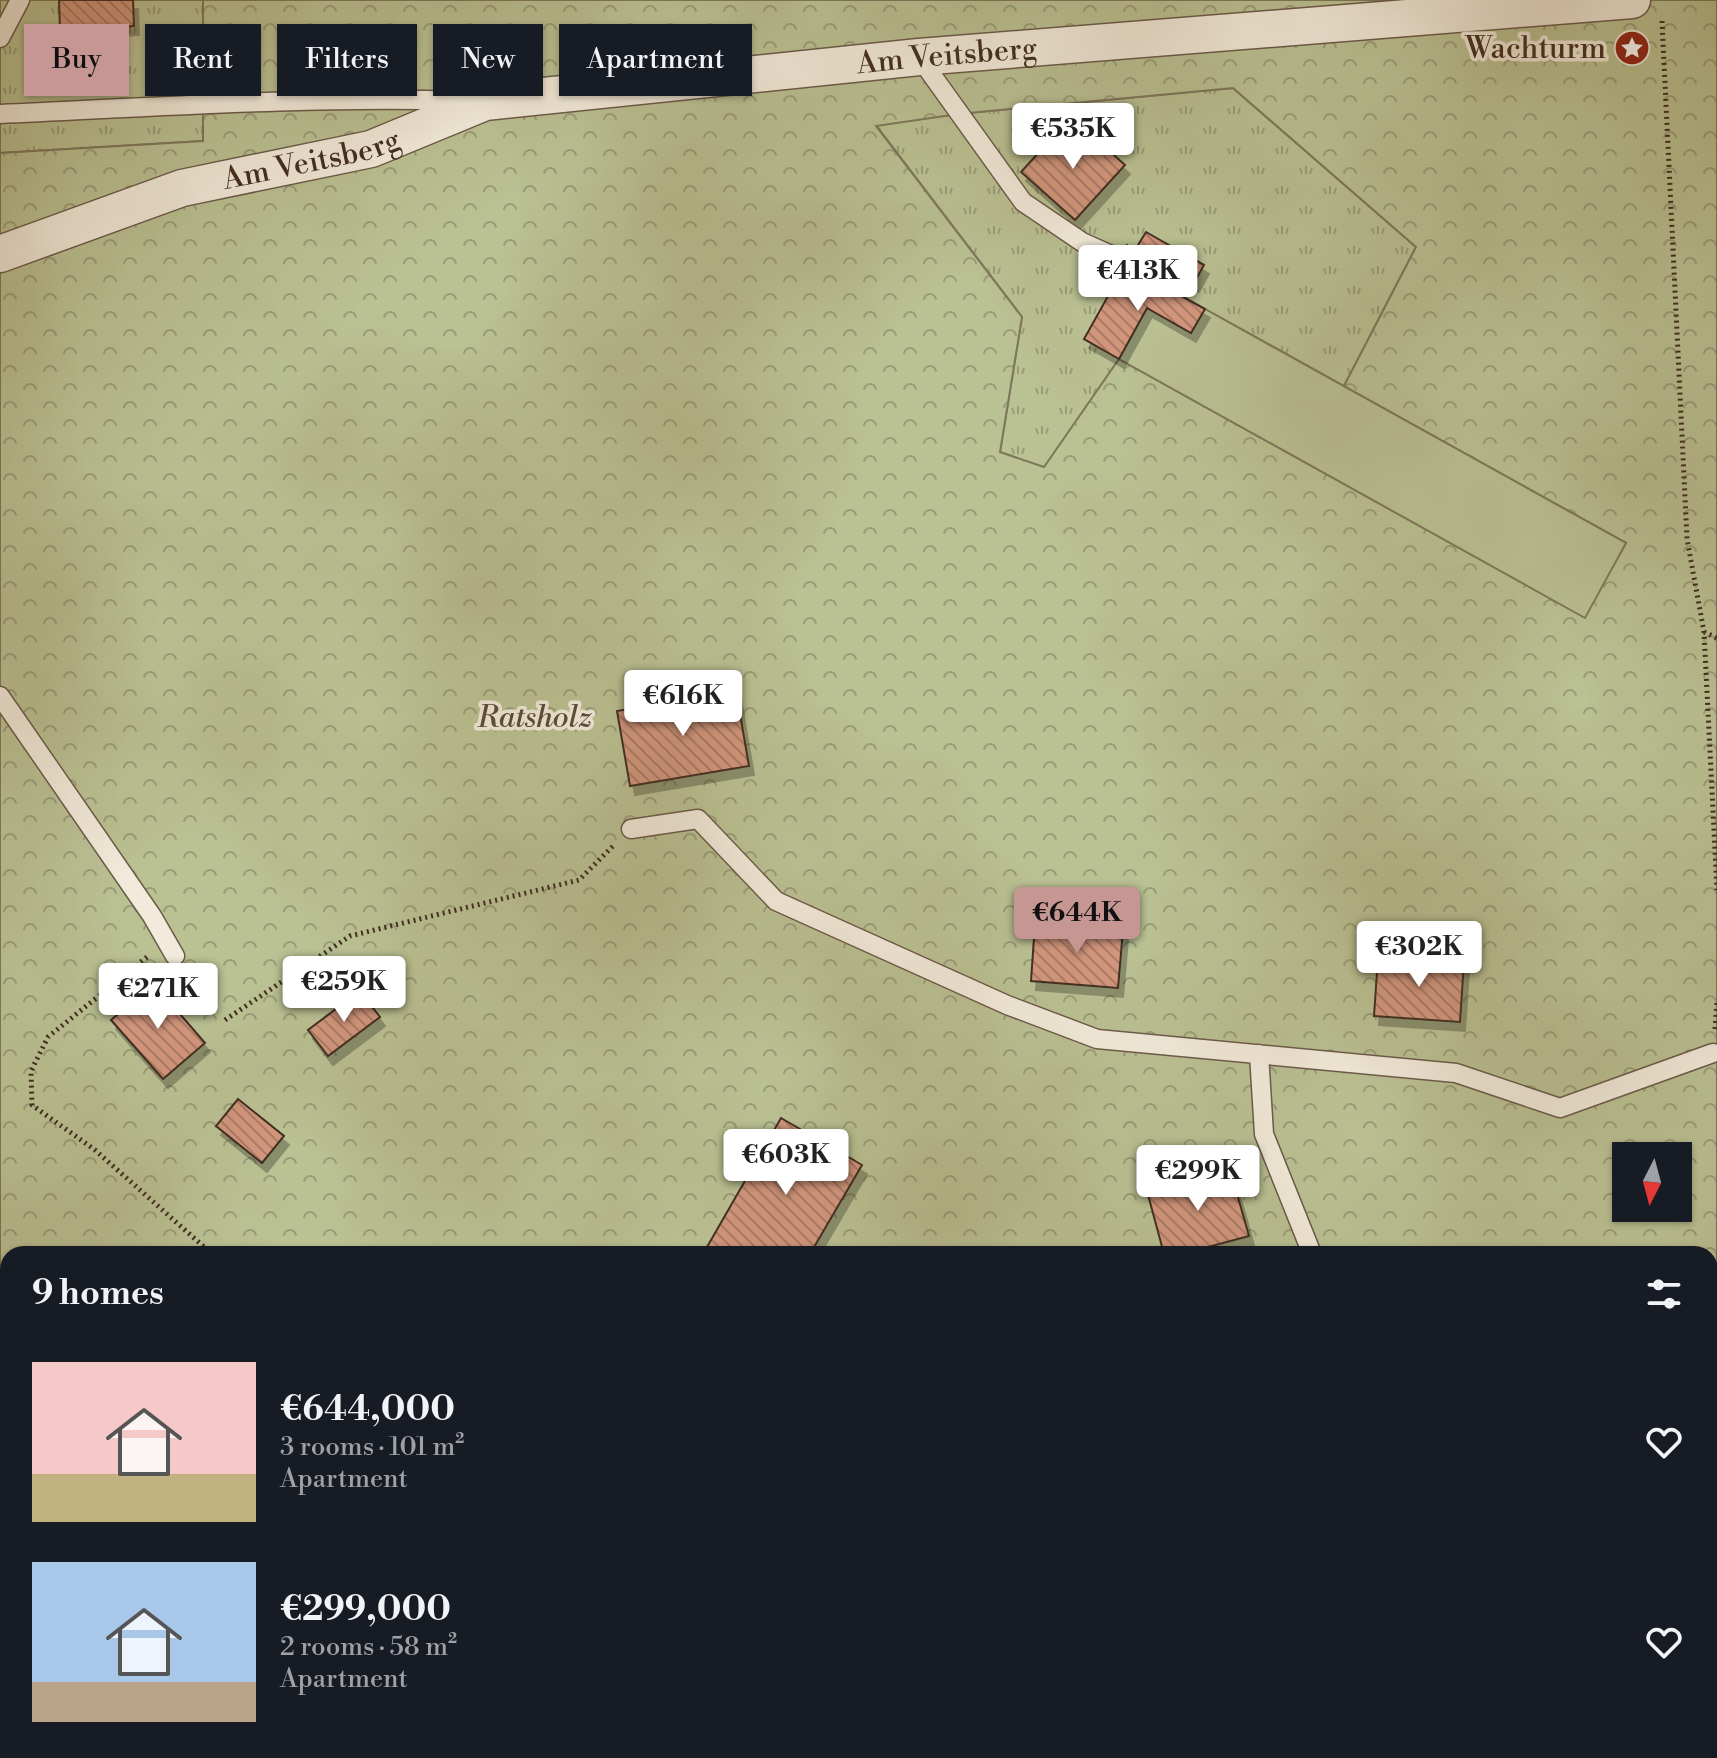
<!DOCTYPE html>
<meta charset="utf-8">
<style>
body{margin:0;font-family:"Libre Bodoni",serif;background:#242831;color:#f1f3f6;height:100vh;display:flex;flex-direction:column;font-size:30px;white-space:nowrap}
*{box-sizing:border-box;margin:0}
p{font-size:26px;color:#9ea1a6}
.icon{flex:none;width:44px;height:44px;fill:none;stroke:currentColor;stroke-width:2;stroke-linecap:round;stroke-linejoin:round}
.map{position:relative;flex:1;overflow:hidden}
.side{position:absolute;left:0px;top:1246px;width:1718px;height:512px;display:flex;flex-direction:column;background:#171b24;border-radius:24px 24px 0 0;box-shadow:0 2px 6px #0004}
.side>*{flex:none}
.hud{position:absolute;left:24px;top:24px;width:800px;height:72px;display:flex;gap:16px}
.needle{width:52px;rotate:186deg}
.controls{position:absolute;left:1612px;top:1142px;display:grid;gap:16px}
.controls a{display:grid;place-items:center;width:80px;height:80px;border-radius:0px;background:#171b24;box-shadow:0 2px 6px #0004;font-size:40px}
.price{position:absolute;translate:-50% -68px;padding:0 18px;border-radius:8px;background:#fff;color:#222;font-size:26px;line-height:52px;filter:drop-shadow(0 2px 4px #0008)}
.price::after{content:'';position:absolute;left:50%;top:48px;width:24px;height:18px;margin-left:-12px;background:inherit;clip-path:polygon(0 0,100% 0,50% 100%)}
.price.active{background:#c59692;color:#111}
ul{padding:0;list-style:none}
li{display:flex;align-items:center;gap:24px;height:200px;padding:0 32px}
li span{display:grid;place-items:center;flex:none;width:224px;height:160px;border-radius:0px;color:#555}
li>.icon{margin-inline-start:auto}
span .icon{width:96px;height:96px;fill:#fffc;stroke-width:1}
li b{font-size:34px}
h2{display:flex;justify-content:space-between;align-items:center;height:96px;padding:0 32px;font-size:34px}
.tag{padding:0 28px;border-radius:0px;background:#171b24;box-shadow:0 2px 6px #0004;font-size:28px;line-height:72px}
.tag.active{background:#c59692;color:#111}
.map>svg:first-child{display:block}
.grass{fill:url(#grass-tufts);stroke:#7e785a;stroke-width:2}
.forest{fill:url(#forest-crowns);stroke:#7e785a;stroke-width:2;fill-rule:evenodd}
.park{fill:#bac193;stroke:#7e785a;stroke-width:2}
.building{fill:url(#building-back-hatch);stroke:#412e21;stroke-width:2;filter:url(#shadow)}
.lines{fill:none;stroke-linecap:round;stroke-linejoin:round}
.service-casing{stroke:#6c5a4a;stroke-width:21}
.minor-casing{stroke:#6c5a4a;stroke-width:39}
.path{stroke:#412e21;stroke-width:5;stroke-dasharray:2 4;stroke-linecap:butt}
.service{stroke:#f2ebdb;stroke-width:18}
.minor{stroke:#f2ebdb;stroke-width:36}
.labels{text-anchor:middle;stroke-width:7;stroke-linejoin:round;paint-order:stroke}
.poi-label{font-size:30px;fill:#412e21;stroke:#f2ebdb;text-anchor:end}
.street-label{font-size:30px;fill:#412e21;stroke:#f2ebdb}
.park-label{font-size:30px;font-style:italic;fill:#594b38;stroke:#f2ebdb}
</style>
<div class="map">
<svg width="1717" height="1758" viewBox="0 0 1717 1758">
<defs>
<pattern id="grass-tufts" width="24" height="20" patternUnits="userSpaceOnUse" patternTransform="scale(2)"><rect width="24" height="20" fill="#bac193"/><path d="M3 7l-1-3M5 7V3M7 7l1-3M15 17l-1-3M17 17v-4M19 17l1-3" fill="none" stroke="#999d78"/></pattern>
<pattern id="forest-crowns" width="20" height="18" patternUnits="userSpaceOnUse" patternTransform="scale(2)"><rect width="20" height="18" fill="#bac193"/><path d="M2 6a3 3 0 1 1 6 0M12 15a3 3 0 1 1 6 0" fill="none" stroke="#999d78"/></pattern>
<pattern id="building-back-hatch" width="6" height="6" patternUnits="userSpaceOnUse" patternTransform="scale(2)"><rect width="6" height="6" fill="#d2967d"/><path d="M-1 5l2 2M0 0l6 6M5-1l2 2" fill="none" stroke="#ac7b66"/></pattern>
<filter id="shadow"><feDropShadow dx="5" dy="9" stdDeviation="0" flood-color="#0004"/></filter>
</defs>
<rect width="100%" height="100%" fill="#ebe0c7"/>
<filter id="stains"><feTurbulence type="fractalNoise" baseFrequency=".0025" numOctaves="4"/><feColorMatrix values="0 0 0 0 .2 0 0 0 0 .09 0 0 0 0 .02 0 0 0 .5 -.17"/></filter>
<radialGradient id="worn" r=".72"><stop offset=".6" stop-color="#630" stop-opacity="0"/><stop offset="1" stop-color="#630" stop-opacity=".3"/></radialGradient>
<!-- grass -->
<path class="grass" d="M 0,0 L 203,0 L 203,141 L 0,153 Z
M 1233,88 L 1416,247 L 1344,386 L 1205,309 L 1191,333 L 1119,359 L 1044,468 L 1000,452 L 1022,317 L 876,125 L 958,114 Z"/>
<!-- forest -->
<path class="forest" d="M 203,0 L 1717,0 L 1717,1758 L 0,1758 L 0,153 L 203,141 ZM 1233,88 L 1416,247 L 1344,386 L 1626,543 L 1584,617 L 1119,359 L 1044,467 L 1000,452 L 1022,317 L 876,126 L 958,114 ZM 1626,1156 L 1678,1156 L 1678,1208 L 1626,1208 ZM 8,1254 L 1710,1254 L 1710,1750 L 8,1750 Z"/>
<!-- park -->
<path class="park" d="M 1147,308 L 1191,333 L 1205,309 L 1626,543 L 1585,618 L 1119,359 Z"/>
<!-- building -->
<path class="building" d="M 59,0 L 133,0 L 134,26 L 60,30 Z
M 1083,127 L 1125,165 L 1075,220 L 1021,172 L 1054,136 L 1066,147 Z
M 1146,232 L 1204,265 L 1194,283 L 1135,250 Z
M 1127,245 L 1167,268 L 1155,290 L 1115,267 Z
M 1122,271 L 1155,290 L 1158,283 L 1205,309 L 1191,333 L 1147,308 L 1119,359 L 1084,339 Z
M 736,691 L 749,766 L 630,786 L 617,711 Z
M 1035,923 L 1123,930 L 1118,988 L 1031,981 Z
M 1378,957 L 1464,962 L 1460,1022 L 1374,1016 Z
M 154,984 L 205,1043 L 163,1079 L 111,1020 Z
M 360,991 L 380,1017 L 328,1056 L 308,1030 Z
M 238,1099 L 284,1136 L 262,1163 L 216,1126 Z
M 781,1118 L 862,1165 L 810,1254 L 703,1254 Z
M 1230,1169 L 1249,1236 L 1182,1254 L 1164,1254 L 1147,1191 Z"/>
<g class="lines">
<defs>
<path id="service" d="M 0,38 L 20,0
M 919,57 L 1023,202 L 1082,242 L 1120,259
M 0,114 C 155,107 311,96 466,101
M 0,696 L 152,916 L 175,956
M 631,829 L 698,819 L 776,901 L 1007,1005 L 1097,1039 L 1456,1073 L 1560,1108 L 1713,1053
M 1259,1054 L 1264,1134 L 1312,1254"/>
<g id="minor">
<path id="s1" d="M 0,254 L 182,188 L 371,149 L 485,102 L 919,57 L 1632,0"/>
</g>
</defs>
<!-- service casing -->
<use href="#service" class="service-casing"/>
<!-- minor casing -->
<use href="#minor" class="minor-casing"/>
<!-- path -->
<path class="path" d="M 1662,21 L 1687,539 L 1704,632 L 1717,890
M 1704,632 L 1717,638
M 147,957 L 48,1037 L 31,1071 L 32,1105 L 95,1150 L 212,1254
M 225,1020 L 350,936 L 579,880 L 613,846
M 1715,1029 L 1717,1002
M 725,1750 L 726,1758
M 806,1750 L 814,1758"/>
<!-- service -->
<use href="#service" class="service"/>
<!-- minor -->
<use href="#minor" class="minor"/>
</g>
<!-- icons -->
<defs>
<symbol id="sight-disc" viewBox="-11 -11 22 22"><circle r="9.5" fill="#8f2418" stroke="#f2ebdb"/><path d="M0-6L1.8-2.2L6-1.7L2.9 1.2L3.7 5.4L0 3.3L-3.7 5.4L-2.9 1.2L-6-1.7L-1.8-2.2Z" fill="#fff"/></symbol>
</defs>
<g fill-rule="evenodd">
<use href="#sight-disc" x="1612" y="28" width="40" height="40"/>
</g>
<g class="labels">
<!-- poi labels -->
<g class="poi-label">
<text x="1606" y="58">Wachturm</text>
</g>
<!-- street labels -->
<g class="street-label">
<text dy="10" stroke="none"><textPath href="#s1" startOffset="974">Am Veitsberg</textPath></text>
<text dy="10" stroke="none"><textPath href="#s1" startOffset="326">Am Veitsberg</textPath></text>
</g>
<!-- park labels -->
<g class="park-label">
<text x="535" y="727">Ratsholz</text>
</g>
</g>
<rect width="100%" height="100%" filter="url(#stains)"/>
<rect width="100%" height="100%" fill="url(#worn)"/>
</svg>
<div class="controls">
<a><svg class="needle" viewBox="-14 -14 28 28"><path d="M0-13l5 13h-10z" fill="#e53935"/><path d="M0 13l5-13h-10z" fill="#9ea1a6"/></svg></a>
</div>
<b class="price" style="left:1073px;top:171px">€535K</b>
<b class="price" style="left:1138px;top:313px">€413K</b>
<b class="price" style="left:683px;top:738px">€616K</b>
<b class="price active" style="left:1077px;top:955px">€644K</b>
<b class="price" style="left:1419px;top:989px">€302K</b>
<b class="price" style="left:344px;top:1024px">€259K</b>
<b class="price" style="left:158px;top:1031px">€271K</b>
<b class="price" style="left:786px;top:1197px">€603K</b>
<b class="price" style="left:1198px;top:1213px">€299K</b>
<div class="hud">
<a class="tag active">Buy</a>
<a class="tag">Rent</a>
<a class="tag">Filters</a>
<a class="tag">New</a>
<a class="tag">Apartment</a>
</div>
<section class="side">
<h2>9 homes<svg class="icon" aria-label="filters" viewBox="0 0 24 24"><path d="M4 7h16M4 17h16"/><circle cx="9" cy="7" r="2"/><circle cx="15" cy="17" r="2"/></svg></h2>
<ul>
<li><span style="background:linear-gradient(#f6c9c9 70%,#c2b280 0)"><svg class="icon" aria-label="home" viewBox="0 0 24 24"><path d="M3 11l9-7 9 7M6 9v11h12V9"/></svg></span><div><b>€644,000</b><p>3 rooms · 101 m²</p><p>Apartment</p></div><svg class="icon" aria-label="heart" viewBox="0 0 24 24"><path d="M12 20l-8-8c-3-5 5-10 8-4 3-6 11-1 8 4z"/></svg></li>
<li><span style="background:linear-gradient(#a9c7e8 75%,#b9a48a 0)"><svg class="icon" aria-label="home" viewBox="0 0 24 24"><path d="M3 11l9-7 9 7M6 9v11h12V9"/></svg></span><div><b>€299,000</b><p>2 rooms · 58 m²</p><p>Apartment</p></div><svg class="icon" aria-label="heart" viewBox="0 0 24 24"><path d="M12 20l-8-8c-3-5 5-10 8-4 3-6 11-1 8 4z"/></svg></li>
</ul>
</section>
</div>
